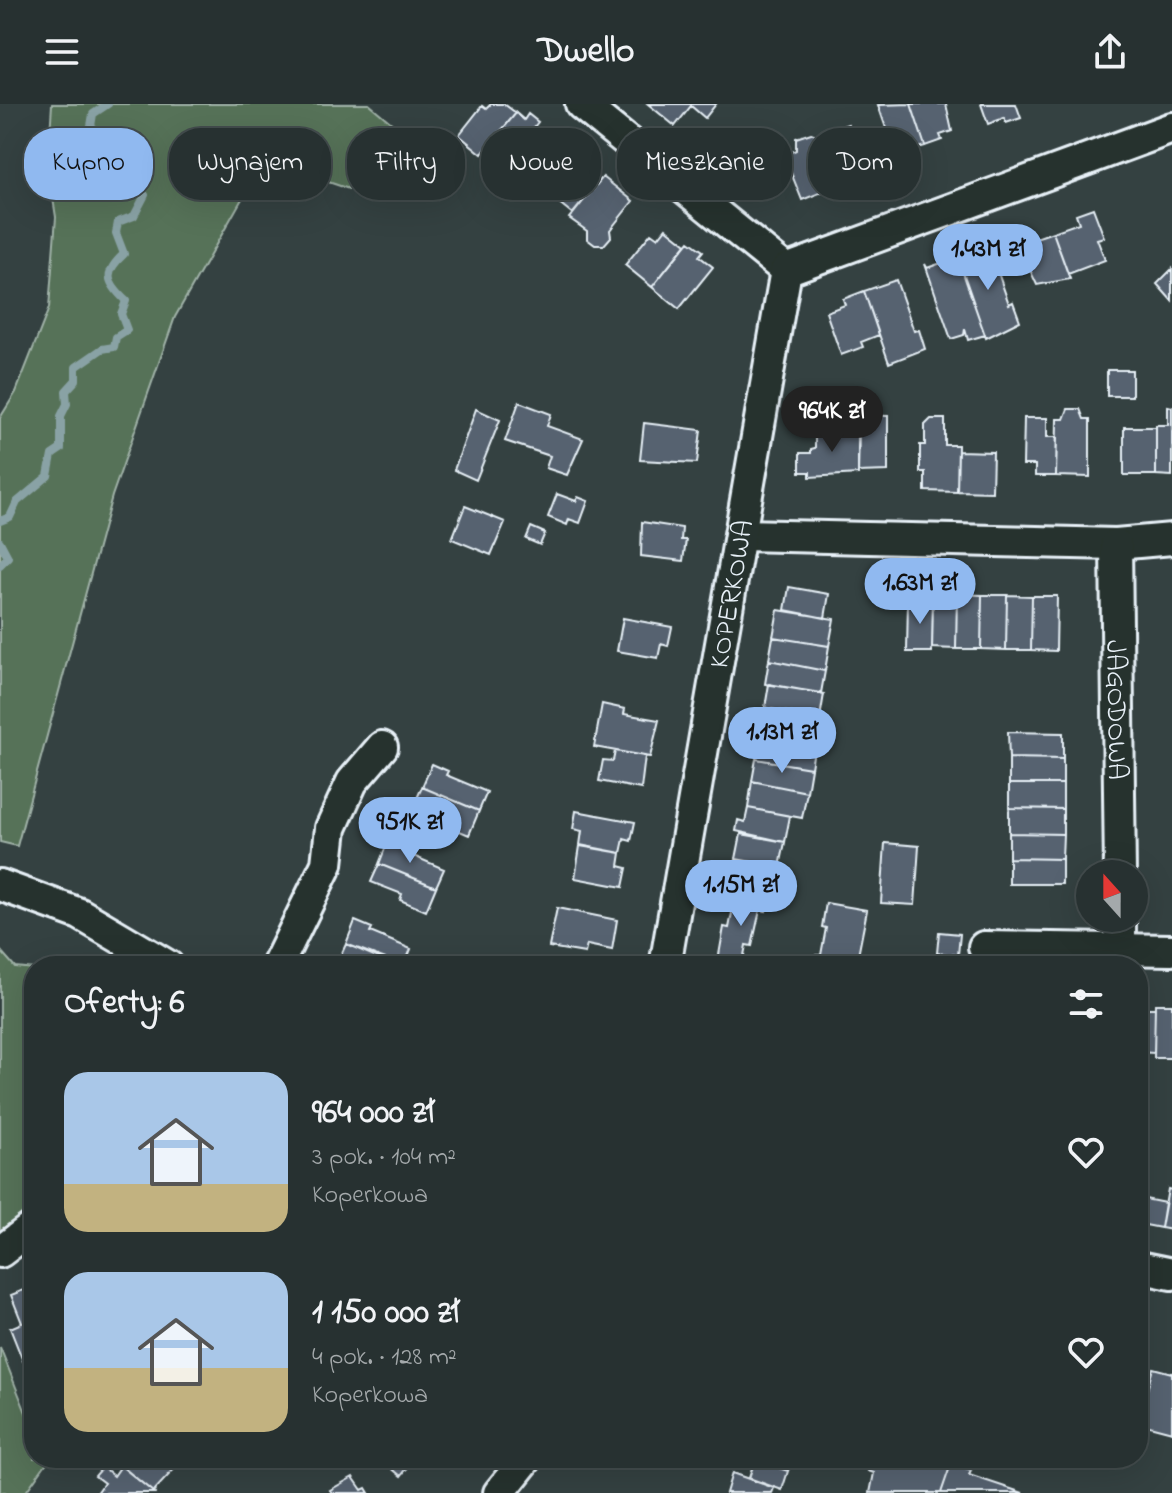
<!DOCTYPE html>
<html lang="pl">
<meta charset="utf-8">
<style>
body{margin:0;font-family:"Indie Flower",sans-serif;background:#2f3939;color:#f1f3f6;height:100vh;display:flex;flex-direction:column;font-size:30px;white-space:nowrap}
*{box-sizing:border-box;margin:0}
p{font-size:26px;color:#a4a9ab}
.icon{flex:none;width:44px;height:44px;fill:none;stroke:currentColor;stroke-width:2;stroke-linecap:round;stroke-linejoin:round}
.map{position:relative;flex:1;overflow:hidden}
.sheet{position:absolute;left:24px;top:852px;width:1124px;height:512px;display:flex;flex-direction:column;background:#273131;border-radius:32px;box-shadow:0 8px 32px #0002,0 0 0 2px #434c4d}
.sheet>*{flex:none}
.guide{position:absolute;left:24px;top:24px;width:1124px;height:72px;display:flex;gap:16px}
.needle{width:52px;rotate:339deg}
.controls{position:absolute;left:1076px;top:756px;display:grid;gap:16px}
.controls a{display:grid;place-items:center;width:72px;height:72px;border-radius:50%;background:#273131;box-shadow:0 8px 32px #0002,0 0 0 2px #434c4d;font-size:40px}
.price{position:absolute;translate:-50% -68px;padding:0 18px;border-radius:28px;background:#90b9f0;color:#111;font-size:26px;line-height:52px;filter:drop-shadow(0 2px 4px #0008)}
.price::after{content:'';position:absolute;left:50%;top:48px;width:24px;height:18px;margin-left:-12px;background:inherit;clip-path:polygon(0 0,100% 0,50% 100%)}
.price.active{background:#222;color:#fff}
ul{padding:0;list-style:none}
li{display:flex;align-items:center;gap:24px;height:200px;padding:0 40px}
li span{display:grid;place-items:center;flex:none;width:224px;height:160px;border-radius:24px;color:#555}
li>.icon{margin-inline-start:auto}
span .icon{width:96px;height:96px;fill:#fffc;stroke-width:1}
li b{font-size:34px}
h2{display:flex;justify-content:space-between;align-items:center;height:96px;padding:0 40px;font-size:34px}
.chip{padding:0 28px;border-radius:32px;background:#273131;box-shadow:0 8px 32px #0002,0 0 0 2px #434c4d;font-size:28px;line-height:72px}
.chip.active{background:#90b9f0;color:#111}
header{display:flex;justify-content:space-between;align-items:center;height:104px;padding:0 40px;background:#273131;font-size:36px;font-weight:700}
.map>svg:first-child{display:block}
.green{fill:#577258;stroke:#a0b2a8;stroke-width:2}
.lines{fill:none;stroke-linecap:round;stroke-linejoin:round}
.stream{stroke:#89a2a5;stroke-width:8}
.building{fill:#56626f;stroke:#e8f1f8;stroke-width:2}
.minor-casing{stroke:#e8f1f8;stroke-width:36}
.minor{stroke:#26332d;stroke-width:30}
.labels{text-anchor:middle;stroke-width:8;stroke-linejoin:round;paint-order:stroke}
.street-label{font-size:28px;fill:#e8f1f8;stroke:#26332d}
</style>
<header><svg class="icon" aria-label="menu" viewBox="0 0 24 24"><path d="M4 6h16M4 12h16M4 18h16"/></svg>Dwello<svg class="icon" aria-label="share" viewBox="0 0 24 24"><path d="M12 15V3M7 8l5-5 5 5M5 13v7h14v-7"/></svg></header>
<div class="map">
<svg width="1172" height="1389" viewBox="0 0 1172 1389">
<rect width="100%" height="100%" fill="#344141"/>
<filter id="ink" filterUnits="userSpaceOnUse"><feTurbulence type="fractalNoise" baseFrequency=".0125" numOctaves="2"/><feDisplacementMap in="SourceGraphic" scale="16" xChannelSelector="R" yChannelSelector="G"/><feConvolveMatrix kernelMatrix="1 2 1 2 8 2 1 2 1" color-interpolation-filters="sRGB"/></filter>
<g filter="url(#ink)">
<!-- green -->
<path class="green" d="M 52,0 L 369,0 L 395,22 L 349,85 L 264,56 L 175,213 L 112,392 L 17,742 L 0,738 L 0,314 L 16,288 L 49,204 L 56,113 L 48,63 Z
M 0,846 L 15,863 L 34,865 L 34,1107 L 0,1135 Z
M 0,1243 L 34,1329 L 34,1354 L 50,1354 L 25,1389 L 0,1389 Z"/>
<g class="lines">
<!-- stream -->
<path class="stream" d="M 0,417 L 10,413 L 17,398 L 48,372 L 52,351 L 61,345 L 61,312 L 67,300 L 66,287 L 76,276 L 76,263 L 102,245 L 114,243 L 116,233 L 127,226 L 121,210 L 126,197 C 106,178 103,169 124,150 L 116,129 L 118,118 L 134,112 L 145,91 L 141,87 L 131,86 L 126,80 L 128,63 L 106,46 L 102,31 L 91,22 L 93,10 L 108,0
M 0,438 L 8,453 L 0,461"/>
</g>
<!-- building -->
<path class="building" d="M 491,0 L 504,0 L 516,9 L 482,50 L 459,31 L 482,2 L 486,5 Z
M 648,0 L 716,0 L 705,14 L 691,2 L 675,22 Z
M 911,0 L 925,42 L 895,50 L 878,1 Z
M 911,0 L 946,0 L 952,27 L 940,31 L 942,36 L 925,42 Z
M 981,0 L 1016,0 L 1021,14 L 1006,19 L 1004,14 L 988,20 Z
M 516,9 L 524,16 L 528,10 L 538,18 L 523,37 L 527,41 L 505,64 L 484,48 Z
M 848,20 L 862,47 L 858,49 L 867,72 L 836,83 L 817,31 Z
M 811,29 L 816,31 L 835,83 L 802,96 L 784,51 L 796,46 L 796,34 Z
M 578,50 L 592,61 L 587,66 L 600,76 L 573,110 L 547,89 Z
M 603,73 L 633,97 L 610,126 L 611,133 L 604,141 L 595,141 L 587,135 L 587,127 L 569,114 Z
M 1093,104 L 1104,133 L 1097,135 L 1105,156 L 1068,170 L 1053,128 L 1079,119 L 1076,110 Z
M 666,124 L 686,140 L 652,183 L 625,161 L 651,129 L 658,134 Z
M 1053,128 L 1070,175 L 1037,181 L 1018,140 Z
M 689,137 L 703,147 L 699,152 L 713,163 L 679,205 L 652,183 Z
M 989,143 L 1009,200 L 1013,198 L 1020,217 L 986,234 L 958,154 Z
M 956,149 L 985,231 L 968,236 L 965,225 L 964,231 L 951,235 L 925,160 L 927,164 L 956,154 Z
M 1172,165 L 1172,197 L 1157,180 Z
M 896,176 L 914,227 L 919,226 L 925,245 L 889,259 L 864,187 Z
M 864,187 L 879,231 L 861,238 L 863,243 L 841,251 L 826,208 L 845,201 L 843,195 Z
M 1107,266 L 1132,266 L 1132,292 L 1107,292 Z
M 519,298 L 551,310 L 547,322 L 583,335 L 567,371 L 546,364 L 550,352 L 505,337 Z
M 1168,302 L 1172,303 L 1172,372 L 1156,371 L 1156,321 L 1168,321 Z
M 476,305 L 500,316 L 476,376 L 454,366 Z
M 1068,305 L 1080,305 L 1084,315 L 1090,315 L 1090,373 L 1056,372 L 1057,315 L 1064,315 Z
M 858,311 L 888,312 L 888,367 L 858,368 Z
M 1024,314 L 1047,314 L 1047,333 L 1057,333 L 1056,372 L 1035,372 L 1035,361 L 1023,361 Z
M 931,315 L 945,315 L 945,341 L 958,341 L 957,388 L 925,387 L 925,368 L 920,368 L 920,341 L 925,341 L 925,321 Z
M 644,319 L 701,326 L 697,359 L 640,356 Z
M 1124,323 L 1156,323 L 1156,371 L 1124,371 Z
M 828,324 L 859,327 L 858,370 L 810,373 L 810,368 L 800,368 L 800,349 L 811,349 L 811,345 L 815,344 L 815,326 Z
M 958,347 L 993,348 L 992,388 L 957,387 Z
M 557,390 L 576,397 L 578,393 L 588,397 L 580,419 L 569,415 L 567,421 L 548,413 Z
M 465,402 L 505,418 L 491,451 L 452,435 Z
M 642,418 L 682,424 L 681,436 L 686,436 L 683,457 L 641,452 Z
M 531,423 L 545,429 L 540,441 L 526,435 Z
M 789,483 L 829,490 L 825,514 L 785,506 Z
M 933,490 L 957,490 L 956,545 L 932,544 Z
M 957,490 L 982,491 L 981,545 L 956,545 Z
M 982,491 L 1007,491 L 1006,546 L 981,545 Z
M 1007,491 L 1032,492 L 1031,546 L 1006,546 Z
M 1032,492 L 1057,492 L 1056,547 L 1031,546 Z
M 908,495 L 933,496 L 932,548 L 907,548 Z
M 778,506 L 834,515 L 829,542 L 773,533 Z
M 623,514 L 672,523 L 668,542 L 661,540 L 658,554 L 617,547 Z
M 773,533 L 829,542 L 825,567 L 769,556 Z
M 769,556 L 825,567 L 821,589 L 765,580 Z
M 769,580 L 824,590 L 820,614 L 765,604 Z
M 602,600 L 625,605 L 624,610 L 659,616 L 650,653 L 594,643 Z
M 765,604 L 820,614 L 815,639 L 761,629 Z
M 1008,628 L 1063,629 L 1063,655 L 1009,654 Z
M 761,629 L 815,639 L 811,664 L 756,655 Z
M 615,647 L 645,652 L 641,685 L 599,677 L 603,656 L 613,657 Z
M 1009,654 L 1063,655 L 1063,680 L 1009,680 Z
M 756,655 L 811,664 L 807,688 L 752,677 Z
M 432,660 L 448,667 L 446,671 L 487,688 L 479,707 L 422,683 Z
M 752,677 L 807,688 L 802,714 L 748,704 Z
M 1009,680 L 1063,680 L 1063,705 L 1009,704 Z
M 422,683 L 479,707 L 469,731 L 443,720 L 445,714 L 414,701 Z
M 748,704 L 790,712 L 785,738 L 736,727 L 738,716 L 745,718 Z
M 1009,704 L 1063,705 L 1063,730 L 1009,729 Z
M 576,707 L 635,718 L 631,737 L 624,735 L 621,749 L 580,741 L 582,727 L 573,725 Z
M 1009,729 L 1063,730 L 1062,755 L 1009,754 Z
M 741,730 L 785,738 L 780,763 L 736,755 Z
M 388,737 L 405,743 L 404,748 L 444,765 L 436,783 L 379,760 Z
M 885,739 L 919,742 L 915,801 L 881,799 Z
M 580,742 L 621,749 L 619,762 L 627,764 L 623,783 L 575,774 Z
M 1009,754 L 1062,755 L 1062,780 L 1009,780 Z
M 736,755 L 780,763 L 778,779 L 734,771 Z
M 379,760 L 436,783 L 426,807 L 400,796 L 402,790 L 371,778 Z
M 731,786 L 769,792 L 766,807 L 760,806 L 752,842 L 746,841 L 742,862 L 717,862 L 724,823 L 729,824 L 736,789 Z
M 826,799 L 867,806 L 856,862 L 814,862 L 816,851 L 821,851 L 826,824 L 822,823 Z
M 557,804 L 617,816 L 612,846 L 587,841 L 585,849 L 549,843 Z
M 355,817 L 372,824 L 370,828 L 411,845 L 404,862 L 346,840 Z
M 939,828 L 960,830 L 958,851 L 937,849 Z
M 346,840 L 398,862 L 337,860 Z
M 1155,900 L 1172,900 L 1172,954 L 1154,954 Z
M 1138,904 L 1155,904 L 1154,949 L 1138,948 Z
M 1168,1085 L 1172,1086 L 1172,1126 L 1161,1124 Z
M 1145,1095 L 1165,1099 L 1161,1124 L 1140,1120 Z
M 34,1182 L 34,1253 L 23,1257 L 10,1224 L 22,1219 L 11,1191 Z
M 1153,1264 L 1172,1269 L 1172,1328 L 1138,1319 Z
M 122,1354 L 167,1354 L 177,1362 L 153,1388 L 118,1359 Z
M 379,1354 L 407,1354 L 412,1358 L 401,1372 Z
M 749,1354 L 792,1354 L 788,1367 Z
M 873,1354 L 926,1354 L 925,1358 L 940,1363 L 941,1358 L 951,1360 L 941,1389 L 870,1389 L 874,1369 L 868,1367 Z
M 755,1356 L 788,1367 L 782,1386 L 749,1374 Z
M 951,1360 L 971,1367 L 969,1371 L 1023,1389 L 941,1389 Z
M 121,1362 L 153,1388 L 154,1389 L 97,1389 L 104,1379 L 95,1372 L 103,1363 L 114,1372 Z
M 732,1369 L 774,1384 L 772,1389 L 726,1389 Z
M 353,1373 L 362,1386 L 366,1384 L 369,1389 L 332,1389 L 330,1386 Z"/>
<g class="lines">
<defs>
<g id="minor">
<path d="M 581,0 L 786,166"/>
<path d="M 742,431 L 1116,440 L 1172,435"/>
<path id="s1" d="M 1116,440 L 1120,770"/>
<path d="M 0,781 L 80,810 L 168,862"/>
<path d="M 1120,814 L 1120,845"/>
<path d="M 984,843 L 1172,846"/>
<path d="M 277,862 L 327,760 L 331,724 L 352,678 L 382,643"/>
<path id="s2" d="M 665,862 L 786,166 L 1172,24"/>
<path d="M 0,1148 L 34,1122"/>
<path d="M 1138,1163 L 1172,1170"/>
<path d="M 499,1389 L 527,1354"/>
</g>
</defs>
<!-- minor casing -->
<use href="#minor" class="minor-casing"/>
<!-- minor -->
<use href="#minor" class="minor"/>
</g>
</g>
<g class="labels">
<!-- street labels -->
<g class="street-label">
<text dy="10" stroke="none"><textPath href="#s2" startOffset="378">KOPERKOWA</textPath></text>
<text dy="10" stroke="none"><textPath href="#s1" startOffset="166">JAGODOWA</textPath></text>
</g>
</g>
</svg>
<div class="controls">
<a><svg class="needle" viewBox="-14 -14 28 28"><path d="M0-13l5 13h-10z" fill="#e53935"/><path d="M0 13l5-13h-10z" fill="#a4a9ab"/></svg></a>
</div>
<b class="price" style="left:988px;top:188px">1.43M zł</b>
<b class="price active" style="left:832px;top:350px">964K zł</b>
<b class="price" style="left:920px;top:522px">1.63M zł</b>
<b class="price" style="left:782px;top:671px">1.13M zł</b>
<b class="price" style="left:410px;top:761px">951K zł</b>
<b class="price" style="left:741px;top:824px">1.15M zł</b>
<div class="guide">
<a class="chip active">Kupno</a>
<a class="chip">Wynajem</a>
<a class="chip">Filtry</a>
<a class="chip">Nowe</a>
<a class="chip">Mieszkanie</a>
<a class="chip">Dom</a>
</div>
<section class="sheet">
<h2>Oferty: 6<svg class="icon" aria-label="filters" viewBox="0 0 24 24"><path d="M4 7h16M4 17h16"/><circle cx="9" cy="7" r="2"/><circle cx="15" cy="17" r="2"/></svg></h2>
<ul>
<li><span style="background:linear-gradient(#a9c7e8 70%,#c2b280 0)"><svg class="icon" aria-label="home" viewBox="0 0 24 24"><path d="M3 11l9-7 9 7M6 9v11h12V9"/></svg></span><div><b>964 000 zł</b><p>3 pok. · 104 m²</p><p>Koperkowa</p></div><svg class="icon" aria-label="heart" viewBox="0 0 24 24"><path d="M12 20l-8-8c-3-5 5-10 8-4 3-6 11-1 8 4z"/></svg></li>
<li><span style="background:linear-gradient(#a9c7e8 60%,#c2b280 0)"><svg class="icon" aria-label="home" viewBox="0 0 24 24"><path d="M3 11l9-7 9 7M6 9v11h12V9"/></svg></span><div><b>1 150 000 zł</b><p>4 pok. · 128 m²</p><p>Koperkowa</p></div><svg class="icon" aria-label="heart" viewBox="0 0 24 24"><path d="M12 20l-8-8c-3-5 5-10 8-4 3-6 11-1 8 4z"/></svg></li>
</ul>
</section>
</div>
